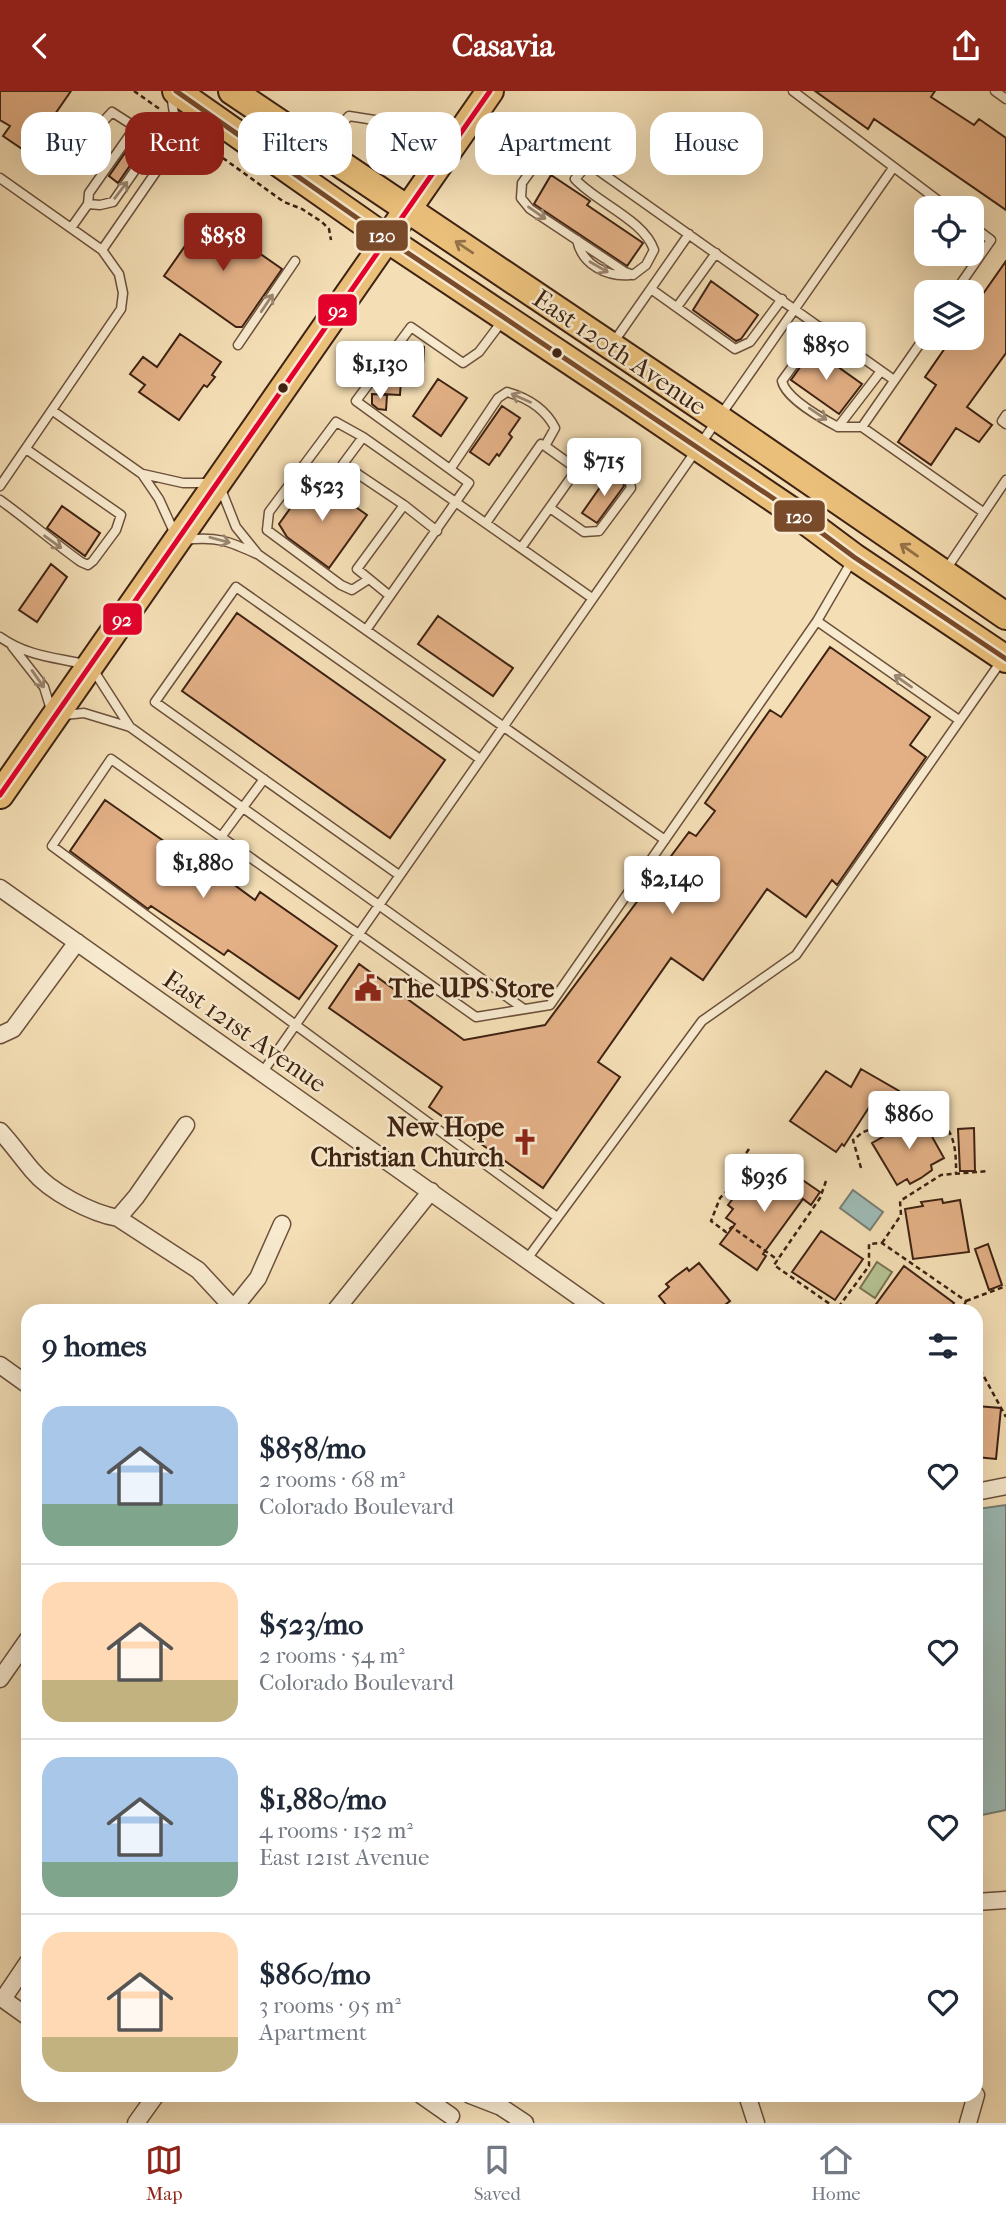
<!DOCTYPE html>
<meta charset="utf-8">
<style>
body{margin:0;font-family:"IM FELL French Canon",serif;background:#f6f6f7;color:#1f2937;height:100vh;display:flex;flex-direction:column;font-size:26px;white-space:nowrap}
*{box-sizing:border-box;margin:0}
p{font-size:23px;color:#747a83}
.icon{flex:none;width:38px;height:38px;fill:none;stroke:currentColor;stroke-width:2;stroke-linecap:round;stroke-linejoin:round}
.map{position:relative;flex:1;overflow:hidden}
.sheet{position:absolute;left:21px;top:1213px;width:962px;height:798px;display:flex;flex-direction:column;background:#fff;border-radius:21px;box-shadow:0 7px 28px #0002}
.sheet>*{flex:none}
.hud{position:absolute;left:21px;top:21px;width:964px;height:63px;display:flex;gap:14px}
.fabs{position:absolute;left:914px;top:105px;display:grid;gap:14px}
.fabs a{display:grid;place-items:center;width:70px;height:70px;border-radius:14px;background:#fff;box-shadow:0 7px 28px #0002;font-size:35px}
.price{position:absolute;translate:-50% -60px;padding:0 16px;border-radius:7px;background:#fff;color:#222;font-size:23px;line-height:46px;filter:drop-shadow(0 2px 4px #0008)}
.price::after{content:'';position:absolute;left:50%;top:42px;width:21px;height:16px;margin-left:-10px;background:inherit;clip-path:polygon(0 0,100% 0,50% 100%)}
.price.selected{background:#8f2418;color:#fff}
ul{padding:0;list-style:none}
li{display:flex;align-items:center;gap:21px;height:175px;padding:0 21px}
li+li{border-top:2px solid #e0e1e3}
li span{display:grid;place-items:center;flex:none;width:196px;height:140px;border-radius:21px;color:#555}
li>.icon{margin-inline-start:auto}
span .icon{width:84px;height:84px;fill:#fffc;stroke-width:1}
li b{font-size:30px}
h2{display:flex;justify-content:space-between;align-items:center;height:84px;padding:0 21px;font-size:30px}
.tag{padding:0 24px;border-radius:21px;background:#fff;box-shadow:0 7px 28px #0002;font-size:24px;line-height:63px}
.tag.selected{background:#8f2418;color:#fff}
header{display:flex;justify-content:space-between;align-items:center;height:91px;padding:0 21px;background:#8f2418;color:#fff;font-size:32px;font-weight:700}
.tab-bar{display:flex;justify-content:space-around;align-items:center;height:98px;border-top:2px solid #e0e1e3;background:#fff;font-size:19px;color:#747a83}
.tab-bar a{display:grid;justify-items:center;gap:4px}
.tab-bar .selected{color:#8f2418}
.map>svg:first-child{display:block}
.green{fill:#b5c292;stroke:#7a7252;stroke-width:2}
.water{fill:#9ebbb6;stroke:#787e74;stroke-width:2}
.building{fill:#e3b086;stroke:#3e2212;stroke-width:2}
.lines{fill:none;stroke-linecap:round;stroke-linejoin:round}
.lane-casing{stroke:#6c513b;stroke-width:11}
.street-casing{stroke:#6c513b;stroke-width:19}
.primary-casing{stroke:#3e2212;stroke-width:30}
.path{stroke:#3e2212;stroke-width:2.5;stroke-dasharray:5 3.5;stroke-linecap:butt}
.lane{stroke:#f8eacf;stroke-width:8}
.street{stroke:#f8eacf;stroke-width:16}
.primary{stroke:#eabf7a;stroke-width:26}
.bus-1-casing{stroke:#f8eacf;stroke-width:10}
.bus-2-casing{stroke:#f8eacf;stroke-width:10}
.bus-1{stroke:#7a4b2a;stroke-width:5}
.bus-2{stroke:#e4002b;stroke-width:5}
.oneway{stroke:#9b8670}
.oneway2{stroke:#947046}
.bus-dot{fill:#3e2212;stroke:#f8eacf;stroke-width:2.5}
.labels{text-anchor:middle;stroke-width:5;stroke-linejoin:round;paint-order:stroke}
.street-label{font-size:26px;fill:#3e2212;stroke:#f8eacf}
.poi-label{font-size:26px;font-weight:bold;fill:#3e2212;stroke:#f8eacf;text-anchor:start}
.line-badge{stroke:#f8eacf;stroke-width:2.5}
.badge-label{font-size:19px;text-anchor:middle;font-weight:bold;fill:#fff}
</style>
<header><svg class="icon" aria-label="back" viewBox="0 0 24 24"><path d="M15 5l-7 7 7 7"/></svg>Casavia<svg class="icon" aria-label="share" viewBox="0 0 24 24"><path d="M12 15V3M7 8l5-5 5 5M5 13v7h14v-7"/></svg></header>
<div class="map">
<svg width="1006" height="2032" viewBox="0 0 1006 2032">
<rect width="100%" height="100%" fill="#f4deb5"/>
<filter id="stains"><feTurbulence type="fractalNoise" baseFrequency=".00286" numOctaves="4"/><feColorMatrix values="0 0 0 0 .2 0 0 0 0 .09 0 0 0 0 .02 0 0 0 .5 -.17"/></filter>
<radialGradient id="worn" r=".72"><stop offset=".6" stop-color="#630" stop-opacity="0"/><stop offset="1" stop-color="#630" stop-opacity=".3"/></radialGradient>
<!-- green -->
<path class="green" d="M 877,1171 L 892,1181 L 875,1207 L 860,1197 Z"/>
<!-- water -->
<path class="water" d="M 853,1099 L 883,1121 L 870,1139 L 840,1117 Z
M 1006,1414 L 1006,1719 L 977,1725 L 977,1418 Z"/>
<!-- building -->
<path class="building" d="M 0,0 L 71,0 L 28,62 L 3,45 L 10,35 L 0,29 Z
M 815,0 L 935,0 L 931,6 L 974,34 L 979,28 L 1006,47 L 1006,119 L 874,28 L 868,38 Z
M 136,46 L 144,54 L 118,92 L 109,85 Z
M 551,84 L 590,110 L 587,114 L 643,152 L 627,175 L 534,113 Z
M 206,125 L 282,178 L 242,236 L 236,236 L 164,185 Z
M 1006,170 L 1006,262 L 967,316 L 992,334 L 979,351 L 956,337 L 931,374 L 898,351 L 936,294 L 925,286 L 952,247 L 971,247 L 971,220 Z
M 711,190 L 758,224 L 741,248 L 736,250 L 693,219 Z
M 180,243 L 221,271 L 212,284 L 215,286 L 207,296 L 204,294 L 179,329 L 139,301 L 145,294 L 130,283 L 143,266 L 157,276 Z
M 406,254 L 424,256 L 423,274 L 413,273 L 411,290 L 401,289 L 400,304 L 382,303 L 384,287 L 394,288 L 396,269 L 405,270 Z
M 813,258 L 862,293 L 839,323 L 791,289 Z
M 438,288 L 467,307 L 441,345 L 413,325 Z
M 372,303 L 387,304 L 386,319 L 378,318 L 372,313 Z
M 502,315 L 520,327 L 509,343 L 512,346 L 499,365 L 497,363 L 489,374 L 470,361 Z
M 610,382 L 623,391 L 624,395 L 597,432 L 582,422 Z
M 309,391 L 336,402 L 367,424 L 329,477 L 287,446 L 279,433 Z
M 62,415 L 100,442 L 85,465 L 47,437 Z
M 51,473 L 67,486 L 37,531 L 19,519 Z
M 237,522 L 445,669 L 390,747 L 182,600 Z
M 438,525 L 513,577 L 493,605 L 418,553 Z
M 830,556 L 930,626 L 910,654 L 926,666 L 837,794 L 832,789 L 806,826 L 767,798 L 703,889 L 671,867 L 598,971 L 620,986 L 543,1097 L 429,1016 L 442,996 L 329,917 L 359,873 L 464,949 L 545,934 L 689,741 L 696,745 L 715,720 L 705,712 L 770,619 L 781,626 Z
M 105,709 L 181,762 L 184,757 L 255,809 L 260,801 L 337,855 L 299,908 L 228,859 L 224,864 L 151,815 L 148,818 L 70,760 Z
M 861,978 L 899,1000 L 892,1013 L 877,1004 L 844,1055 L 842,1053 L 836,1061 L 790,1030 L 826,980 L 851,996 Z
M 921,1026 L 944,1067 L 931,1074 L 932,1079 L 921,1087 L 910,1093 L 907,1088 L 897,1094 L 872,1052 L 886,1044 L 885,1042 L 907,1030 L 909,1033 Z
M 974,1037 L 975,1080 L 960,1080 L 958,1038 Z
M 785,1077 L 820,1101 L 811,1114 L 803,1108 L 763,1163 L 766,1165 L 757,1179 L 720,1153 L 735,1133 L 726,1127 L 733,1118 L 728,1114 L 754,1081 L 772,1094 Z
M 942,1108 L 943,1112 L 960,1109 L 969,1161 L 913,1168 L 905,1118 L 923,1115 L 921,1111 Z
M 821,1140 L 863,1168 L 835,1209 L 792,1181 Z
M 988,1153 L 1002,1194 L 989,1199 L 975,1158 Z
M 699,1172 L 730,1210 L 717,1220 L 671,1220 L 659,1205 L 669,1196 L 666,1193 L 676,1185 L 687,1177 L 689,1180 Z
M 904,1175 L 954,1212 L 948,1220 L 871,1220 Z
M 976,1315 L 1001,1317 L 996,1368 L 976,1366 Z"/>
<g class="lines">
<defs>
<path id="lane" d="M 793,0 L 948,117
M 995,0 L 1006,8
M 171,3 L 178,49
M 322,54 L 349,25 L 387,31
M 589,72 L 575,88 C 597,112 644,129 654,159 L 646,174 L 633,184 L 625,181 L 530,118 L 521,107 L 522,92 L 554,48 L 894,289
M 0,87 L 102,159 L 119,183 L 123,202 L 121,218 L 0,395
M 88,113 L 89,102 L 136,35
M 71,137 L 88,113 L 100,114 L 113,111 L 151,56 L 151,46 L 112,21 L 99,35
M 577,149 C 582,174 607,186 630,184
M 102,159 L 178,49 L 194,44 L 226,43
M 651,198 L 735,258 L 750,251 L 782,208
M 955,201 L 991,149 L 971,134
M 677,216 L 716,162
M 821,236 L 782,290 C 786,308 823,328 838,336 L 881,280
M 613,252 L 689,143
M 238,254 L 295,170
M 53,320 L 142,383 L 159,408 L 175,443
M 1006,324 L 1002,330 L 1006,333
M 838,336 L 862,336 L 983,421
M 862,336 L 926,244
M 363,346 L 343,373 L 404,414 L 357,478 L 390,505
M 451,377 L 498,307 L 507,301 C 528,307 545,317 555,337 L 545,355
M 143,383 L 183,392 L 209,392
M 221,398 L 236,436 L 257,462
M 0,409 C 28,429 53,451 81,471 L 88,474 L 93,470 L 116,439 L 121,424 L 26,358
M 404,414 L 437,440
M 550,417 L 584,441 L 599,440 L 631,397 L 627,378 L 600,363 L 577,378
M 486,432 L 541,353 L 545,355 L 577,378 L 521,457
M 184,449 C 217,445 229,450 259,464 L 665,749
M 945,480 L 1006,389
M 369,488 L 352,499 L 341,494 L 267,439 L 269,421 L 336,331 L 363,346 L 592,507
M 817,530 L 959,629
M 366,539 L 469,392 L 356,310 L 411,236 L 463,272 L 479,261 L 503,229
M 0,546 C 27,565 53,566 84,573
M 12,555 L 44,596 L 52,622
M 94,580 L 130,636
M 64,624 L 84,622 L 130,636 L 524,918
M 221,746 L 264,688
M 399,784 L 155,611 L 236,496 L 480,668
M 262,982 L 893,77
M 557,1126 L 52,755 L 111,668 L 476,926 L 550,914 L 817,530 L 853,468
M 527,1168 L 702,930 L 796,864 L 1002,569"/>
<path id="street" d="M 0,797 L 599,1220
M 0,944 L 13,938 L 77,851
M 186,1034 L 136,1106 L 118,1127 L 198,1179 L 236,1220
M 0,1040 C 12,1053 21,1066 32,1079 C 50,1101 91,1122 118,1127
M 234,1217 L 258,1187 L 282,1133
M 335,1220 L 431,1100
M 0,1274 L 28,1294
M 976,1401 L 1006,1395
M 0,1588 L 28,1548
M 976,1811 L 1006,1809
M 0,1906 L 28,1926
M 3,1908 L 28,1871
M 421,2004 L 451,2025
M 470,2004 L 501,2016 L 525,2032
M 747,2004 L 756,2032
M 136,2032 L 156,2004
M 968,2032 L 976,2004"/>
<path id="primary" d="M 176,0 L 387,148 L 624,306 L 795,422 L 854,466 L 1006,568
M 232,0 L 718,327 L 1006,525
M 0,704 L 490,0"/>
</defs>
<!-- lane casing -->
<use href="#lane" class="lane-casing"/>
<!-- street casing -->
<use href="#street" class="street-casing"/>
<!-- primary casing -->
<use href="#primary" class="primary-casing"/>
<!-- path -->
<path class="path" d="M 134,0 L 161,19
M 209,57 L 284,111 L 302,118 L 322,131 L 329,138 L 331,149
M 749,1058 L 729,1087 L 734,1092 L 720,1107 L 711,1130 L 726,1141 L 732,1136 L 778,1169
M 861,1077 L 853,1049 L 863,1041 L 895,1030 L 893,1024 L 896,1013 C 941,1030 957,1028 956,1083
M 826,1090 L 820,1107 L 774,1174 L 837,1218 L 869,1175 L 869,1153 L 882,1152 L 966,1210 L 962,1220
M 882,1152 L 901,1124 L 900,1110 L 941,1084 L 988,1080
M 966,1210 L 1006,1195
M 841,1214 L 850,1220
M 976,1271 L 1006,1326"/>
<!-- lane -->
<use href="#lane" class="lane"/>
<!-- street -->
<use href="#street" class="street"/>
<!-- primary -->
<use href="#primary" class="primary"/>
<defs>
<path id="bus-1" d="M 176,0 L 387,148 L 795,422 L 854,466 L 1006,568"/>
<path id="bus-2" d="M 0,704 L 490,0"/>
</defs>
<!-- bus-1 casing -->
<use href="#bus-1" class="bus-1-casing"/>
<!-- bus-2 casing -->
<use href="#bus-2" class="bus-2-casing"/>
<!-- bus-1 -->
<use href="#bus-1" class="bus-1"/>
<!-- bus-2 -->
<use href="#bus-2" class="bus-2"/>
</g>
<!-- one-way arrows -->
<defs><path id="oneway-shaft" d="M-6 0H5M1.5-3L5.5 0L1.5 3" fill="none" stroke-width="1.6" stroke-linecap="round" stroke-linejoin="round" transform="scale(1.75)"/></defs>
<g class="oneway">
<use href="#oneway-shaft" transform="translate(121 99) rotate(-53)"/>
<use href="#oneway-shaft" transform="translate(537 122) rotate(35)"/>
<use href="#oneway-shaft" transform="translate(599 176) rotate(30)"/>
<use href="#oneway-shaft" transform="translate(267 212) rotate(-56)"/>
<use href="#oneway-shaft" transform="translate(521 307) rotate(-156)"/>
<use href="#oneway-shaft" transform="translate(818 323) rotate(34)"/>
<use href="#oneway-shaft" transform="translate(220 449) rotate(15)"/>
<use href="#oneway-shaft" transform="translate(53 451) rotate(36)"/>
<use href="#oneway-shaft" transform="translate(38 588) rotate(55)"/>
<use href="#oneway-shaft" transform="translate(903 590) rotate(-145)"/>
</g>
<g class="oneway2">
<use href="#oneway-shaft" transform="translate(464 156) rotate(-146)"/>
<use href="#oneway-shaft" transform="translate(909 459) rotate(-145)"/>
</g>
<!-- icons -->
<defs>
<symbol id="civic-bare" viewBox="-9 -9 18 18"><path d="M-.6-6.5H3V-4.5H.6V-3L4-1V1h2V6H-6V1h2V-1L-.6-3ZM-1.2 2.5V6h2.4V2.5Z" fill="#8f2418" stroke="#f8eacf" stroke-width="2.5" paint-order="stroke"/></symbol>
<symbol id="church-bare" viewBox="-9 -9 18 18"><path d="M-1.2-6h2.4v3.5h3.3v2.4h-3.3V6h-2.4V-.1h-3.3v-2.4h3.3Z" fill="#8f2418" stroke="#f8eacf" stroke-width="2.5" paint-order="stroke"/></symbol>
</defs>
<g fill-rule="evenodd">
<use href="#civic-bare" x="349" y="878" width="38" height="38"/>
<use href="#church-bare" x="506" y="1032" width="38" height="38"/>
</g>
<!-- markers -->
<g class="bus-dot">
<circle cx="557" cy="262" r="6"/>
<circle cx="283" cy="297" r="6"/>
</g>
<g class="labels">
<!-- street labels -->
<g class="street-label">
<text transform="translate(620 261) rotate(34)" y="9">East 120th Avenue</text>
<text transform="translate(245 940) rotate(35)" y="9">East 121st Avenue</text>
</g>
<!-- poi labels -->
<g class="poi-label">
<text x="389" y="906">The UPS Store</text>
<text x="504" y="1045" text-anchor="end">New Hope<tspan x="504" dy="30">Christian Church</tspan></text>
</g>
</g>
<g class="line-badge">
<rect x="355" y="128" width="54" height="33" rx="7" fill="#7a4b2a"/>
<rect x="317" y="202" width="41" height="34" rx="7" fill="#e4002b"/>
<rect x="773" y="408" width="53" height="34" rx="7" fill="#7a4b2a"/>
<rect x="102" y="511" width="41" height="34" rx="7" fill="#e4002b"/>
</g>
<g class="badge-label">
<text x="382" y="151">120</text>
<text x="338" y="226">92</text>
<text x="799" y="432">120</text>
<text x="122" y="535">92</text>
</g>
<rect width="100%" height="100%" filter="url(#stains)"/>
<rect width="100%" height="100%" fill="url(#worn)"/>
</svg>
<div class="fabs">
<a><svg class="icon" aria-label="locate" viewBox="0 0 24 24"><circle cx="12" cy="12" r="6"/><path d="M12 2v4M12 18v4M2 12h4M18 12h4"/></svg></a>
<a><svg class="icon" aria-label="layers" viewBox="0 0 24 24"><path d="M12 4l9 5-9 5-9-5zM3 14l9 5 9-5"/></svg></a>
</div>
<b class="price selected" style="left:223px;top:182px">$858</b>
<b class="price" style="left:826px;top:291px">$850</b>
<b class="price" style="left:380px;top:310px">$1,130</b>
<b class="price" style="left:604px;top:407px">$715</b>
<b class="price" style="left:322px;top:432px">$523</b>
<b class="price" style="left:203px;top:809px">$1,880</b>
<b class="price" style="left:672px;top:825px">$2,140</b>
<b class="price" style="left:909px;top:1060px">$860</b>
<b class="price" style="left:764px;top:1123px">$936</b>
<div class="hud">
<a class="tag">Buy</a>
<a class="tag selected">Rent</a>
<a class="tag">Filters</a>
<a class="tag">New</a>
<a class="tag">Apartment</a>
<a class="tag">House</a>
</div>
<section class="sheet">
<h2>9 homes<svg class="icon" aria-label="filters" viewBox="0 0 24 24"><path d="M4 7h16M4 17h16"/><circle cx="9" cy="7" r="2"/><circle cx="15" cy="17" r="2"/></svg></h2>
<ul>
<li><span style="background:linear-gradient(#a9c7e8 70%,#7fa58c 0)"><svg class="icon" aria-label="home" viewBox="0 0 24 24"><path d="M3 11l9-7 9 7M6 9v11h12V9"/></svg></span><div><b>$858/mo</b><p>2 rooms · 68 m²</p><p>Colorado Boulevard</p></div><svg class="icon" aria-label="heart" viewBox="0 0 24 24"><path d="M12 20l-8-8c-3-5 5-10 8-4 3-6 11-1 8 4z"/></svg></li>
<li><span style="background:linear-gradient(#ffd9b3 70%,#c2b280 0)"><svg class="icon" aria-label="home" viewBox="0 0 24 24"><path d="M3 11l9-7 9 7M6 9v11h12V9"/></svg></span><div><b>$523/mo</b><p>2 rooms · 54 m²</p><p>Colorado Boulevard</p></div><svg class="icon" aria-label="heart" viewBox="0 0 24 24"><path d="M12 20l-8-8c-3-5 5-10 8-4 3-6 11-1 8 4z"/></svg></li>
<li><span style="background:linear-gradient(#a9c7e8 75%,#7fa58c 0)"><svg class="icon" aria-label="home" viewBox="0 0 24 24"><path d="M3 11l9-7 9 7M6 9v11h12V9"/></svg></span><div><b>$1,880/mo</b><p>4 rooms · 152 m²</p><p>East 121st Avenue</p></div><svg class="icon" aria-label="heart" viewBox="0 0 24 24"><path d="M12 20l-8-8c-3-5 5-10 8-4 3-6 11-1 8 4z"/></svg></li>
<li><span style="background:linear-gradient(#ffd9b3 75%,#c2b280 0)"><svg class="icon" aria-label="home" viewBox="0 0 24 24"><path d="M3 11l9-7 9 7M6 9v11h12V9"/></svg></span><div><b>$860/mo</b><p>3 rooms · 95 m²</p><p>Apartment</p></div><svg class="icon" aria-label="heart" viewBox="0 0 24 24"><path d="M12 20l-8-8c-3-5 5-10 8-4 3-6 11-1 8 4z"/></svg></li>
</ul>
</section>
</div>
<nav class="tab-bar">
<a class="selected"><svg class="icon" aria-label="map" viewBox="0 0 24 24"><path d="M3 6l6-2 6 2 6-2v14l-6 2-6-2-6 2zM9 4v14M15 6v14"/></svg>Map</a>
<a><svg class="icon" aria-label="saved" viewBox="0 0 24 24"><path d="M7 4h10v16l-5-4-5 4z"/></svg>Saved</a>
<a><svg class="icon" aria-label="home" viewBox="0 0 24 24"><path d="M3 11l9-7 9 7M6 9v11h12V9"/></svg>Home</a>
</nav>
